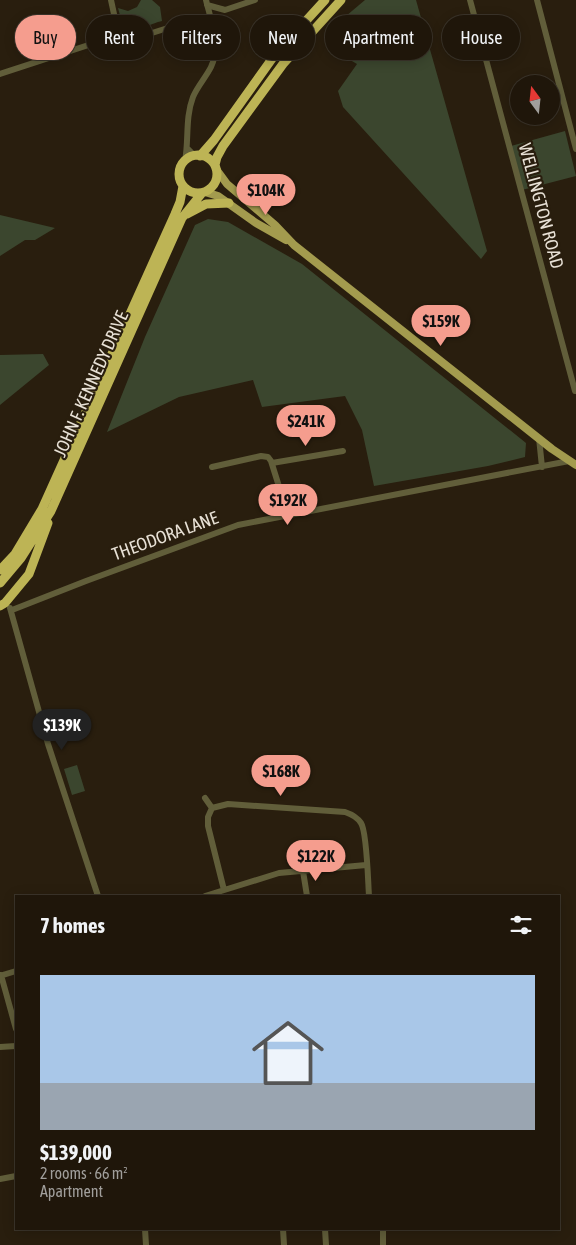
<!DOCTYPE html>
<meta charset="utf-8">
<style>
body{margin:0;font-family:"Asap Condensed",sans-serif;background:#2c2318;color:#f1f3f6;height:100vh;display:flex;flex-direction:column;font-size:19px;white-space:nowrap}
*{box-sizing:border-box;margin:0}
p{font-size:16px;color:#a19f9c}
.icon{flex:none;width:28px;height:28px;fill:none;stroke:currentColor;stroke-width:2;stroke-linecap:round;stroke-linejoin:round}
.map{position:relative;flex:1;overflow:hidden}
.panel{position:absolute;left:15px;top:895px;width:545px;height:335px;display:flex;flex-direction:column;background:#1f160a;border-radius:0px;box-shadow:0 2px 12px #0003,0 0 0 1px #3c352b}
.panel>*{flex:none}
.hud{position:absolute;left:15px;top:15px;width:546px;height:45px;display:flex;gap:10px}
.needle{width:32px;rotate:345deg}
.tools{position:absolute;left:510px;top:75px;display:grid;gap:10px}
.tools a{display:grid;place-items:center;width:50px;height:50px;border-radius:50%;background:#1f160a;box-shadow:0 2px 12px #0003,0 0 0 1px #3c352b;font-size:25px}
.price{position:absolute;translate:-50% -42px;padding:0 11px;border-radius:18px;background:#f59d8e;color:#111;font-size:16px;line-height:32px;filter:drop-shadow(0 1px 2px #0008)}
.price::after{content:'';position:absolute;left:50%;top:30px;width:15px;height:11px;margin-left:-8px;background:inherit;clip-path:polygon(0 0,100% 0,50% 100%)}
.price.on{background:#222;color:#fff}
ul{padding:0;list-style:none}
li{display:grid;align-content:center;gap:10px;height:265px;padding:0 25px}
li+li{border-top:1px solid #3c352b}
li span{display:grid;place-items:center;height:155px;border-radius:0px;color:#555}
li>.icon{margin-inline-start:auto}
span .icon{width:90px;height:90px;fill:#fffc;stroke-width:1}
li b{font-size:21px}
h2{display:flex;justify-content:space-between;align-items:center;height:60px;padding:0 25px;font-size:21px}
.chip{padding:0 18px;border-radius:22px;background:#1f160a;box-shadow:0 2px 12px #0003,0 0 0 1px #3c352b;font-size:18px;line-height:45px}
.chip.on{background:#f59d8e;color:#111}
.map>svg:first-child{display:block}
.green{fill:#3b462e}
.lines{fill:none;stroke-linecap:round;stroke-linejoin:round}
.minor{stroke:#615e3a;stroke-width:6}
.major{stroke:#a39b4e;stroke-width:8}
.highway{stroke:#bdb455;stroke-width:9}
.labels{text-anchor:middle;stroke-width:4.5;stroke-linejoin:round;paint-order:stroke}
.street-label{font-size:18px;fill:#e8e1d6;stroke:#291e0e}
</style>
<div class="map">
<svg width="576" height="1245" viewBox="0 0 576 1245">
<rect width="100%" height="100%" fill="#291e0e"/>
<!-- green -->
<path class="green" d="M 141,0 L 152,0 L 160,7 L 162,21 C 149,24 138,31 125,34 L 118,8 L 128,11 L 137,7 Z
M 365,0 L 416,0 L 487,251 L 481,259 L 343,107 L 338,91 L 357,64 L 335,51 L 327,32 Z
M 565,131 L 576,176 L 522,190 L 511,146 Z
M 0,215 L 55,228 L 35,240 L 25,240 L 0,256 Z
M 208,219 L 228,222 L 302,264 L 526,443 L 525,457 L 488,466 L 374,486 L 362,430 L 345,396 L 262,407 L 253,380 L 179,397 L 107,432 L 145,337 L 195,225 Z
M 43,354 L 49,365 L 0,405 L 0,355 Z
M 77,765 L 85,791 L 72,795 L 64,769 Z"/>
<g class="lines">
<!-- minor -->
<path class="minor" d="M 470,0 L 575,391
M 537,0 L 576,149
M 207,5 L 225,10 L 255,0
M 113,37 L 121,41 L 133,39 L 193,20
M 0,74 L 113,37 L 117,28 L 111,0
M 187,148 L 195,156
M 185,161 C 189,140 185,118 193,97 C 197,87 206,77 211,67 C 221,47 211,21 206,0
M 539,438 L 542,467
M 272,463 L 343,451
M 212,467 L 261,456 L 268,457 L 271,461 L 288,515
M 10,608 L 48,744 L 98,896
M 12,610 L 86,581 L 238,525 L 569,461
M 205,798 L 212,808
M 303,871 L 307,896
M 224,890 L 208,826 L 208,817 L 212,808 L 228,804 L 345,812 C 351,814 357,817 361,823 C 367,832 368,882 369,896
M 205,896 L 279,873 L 366,865
M 1,975 L 16,1029
M 0,976 L 16,971
M 0,1047 L 16,1046
M 0,1179 L 16,1176
M 145,1229 L 146,1245
M 283,1229 L 284,1245
M 325,1229 L 326,1245
M 383,1229 L 383,1245"/>
<!-- major -->
<path class="major" d="M 216,169 L 227,184 L 275,225 L 294,245 L 552,449 L 576,465
M 205,192 L 218,196 L 256,223 L 286,240"/>
<!-- highway -->
<path class="highway" d="M179 174a19 19 0 1 1 38 0a19 19 0 1 1-38 0Z
M 200,156 L 214,140 L 274,56 L 325,0
M 215,165 L 217,157 L 223,146 L 283,64 L 341,0
M 187,214 L 206,204 L 229,203
M 0,570 L 15,554 L 42,509 L 175,214 L 180,202 L 183,186
M 0,583 L 21,558 L 51,511 L 182,218 L 202,193
M 0,606 L 5,603 L 29,574 L 48,523"/>
</g>
<g class="labels">
<!-- street labels -->
<g class="street-label">
<text transform="translate(541 206) rotate(75)" y="6">WELLINGTON ROAD</text>
<text transform="translate(91 384) rotate(-66)" y="6">JOHN F. KENNEDY DRIVE</text>
<text transform="translate(165 536) rotate(-20)" y="6">THEODORA LANE</text>
</g>
</g>
</svg>
<div class="tools">
<a><svg class="needle" viewBox="-14 -14 28 28"><path d="M0-13l5 13h-10z" fill="#e53935"/><path d="M0 13l5-13h-10z" fill="#a19f9c"/></svg></a>
</div>
<b class="price" style="left:266px;top:216px">$104K</b>
<b class="price" style="left:441px;top:347px">$159K</b>
<b class="price" style="left:306px;top:447px">$241K</b>
<b class="price" style="left:288px;top:526px">$192K</b>
<b class="price on" style="left:62px;top:751px">$139K</b>
<b class="price" style="left:281px;top:797px">$168K</b>
<b class="price" style="left:316px;top:882px">$122K</b>
<div class="hud">
<a class="chip on">Buy</a>
<a class="chip">Rent</a>
<a class="chip">Filters</a>
<a class="chip">New</a>
<a class="chip">Apartment</a>
<a class="chip">House</a>
</div>
<section class="panel">
<h2>7 homes<svg class="icon" aria-label="filters" viewBox="0 0 24 24"><path d="M4 7h16M4 17h16"/><circle cx="9" cy="7" r="2"/><circle cx="15" cy="17" r="2"/></svg></h2>
<ul>
<li><span style="background:linear-gradient(#a9c7e8 70%,#9aa5b1 0)"><svg class="icon" aria-label="home" viewBox="0 0 24 24"><path d="M3 11l9-7 9 7M6 9v11h12V9"/></svg></span><div><b>$139,000</b><p>2 rooms · 66 m²</p><p>Apartment</p></div></li>
</ul>
</section>
</div>
